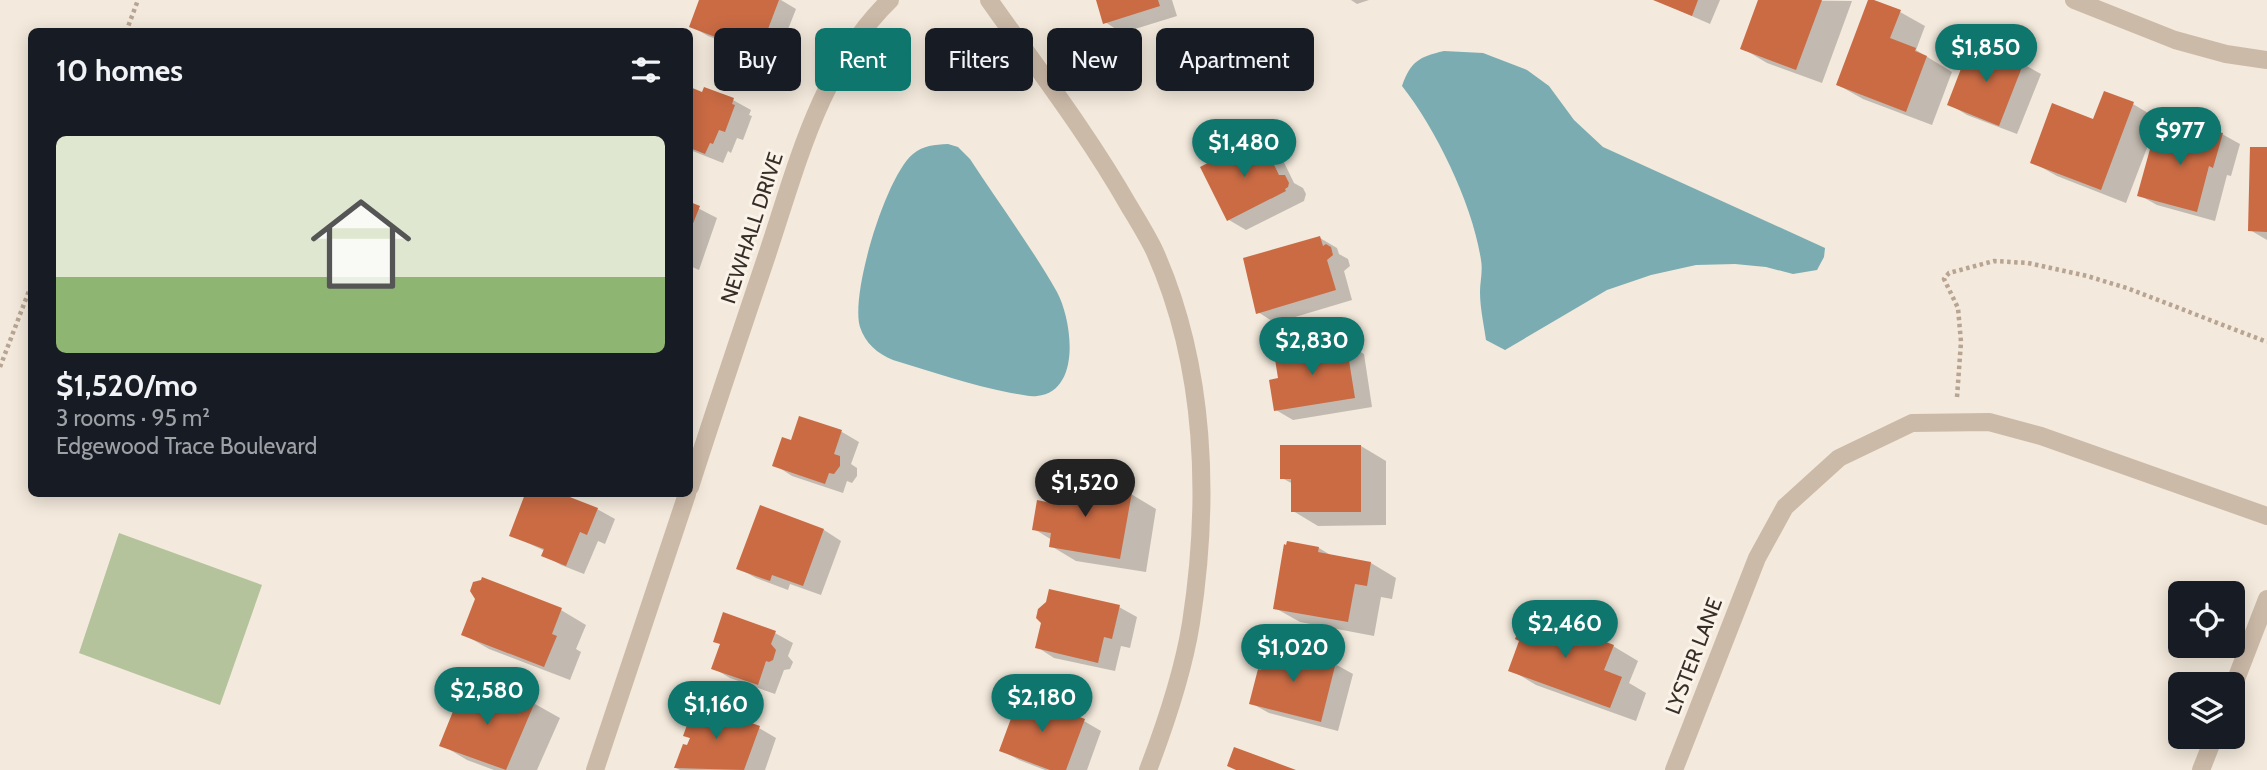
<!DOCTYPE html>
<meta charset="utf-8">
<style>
body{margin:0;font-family:Cabin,sans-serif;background:#242831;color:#f1f3f6;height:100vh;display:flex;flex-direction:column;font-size:26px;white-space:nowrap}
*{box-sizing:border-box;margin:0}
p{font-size:23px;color:#9ea1a6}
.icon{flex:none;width:38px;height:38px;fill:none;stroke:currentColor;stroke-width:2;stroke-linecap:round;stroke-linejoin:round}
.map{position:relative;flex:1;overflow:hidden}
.drawer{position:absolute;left:28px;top:28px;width:665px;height:469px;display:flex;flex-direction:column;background:#171b24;border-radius:10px;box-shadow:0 4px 18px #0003}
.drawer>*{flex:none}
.top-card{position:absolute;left:714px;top:28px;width:665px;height:63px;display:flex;gap:14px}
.tools{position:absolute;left:2168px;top:581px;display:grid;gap:14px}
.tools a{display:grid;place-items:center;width:77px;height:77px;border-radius:10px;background:#171b24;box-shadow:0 4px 18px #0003;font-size:35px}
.price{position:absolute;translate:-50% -60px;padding:0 16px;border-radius:24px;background:#0f766e;color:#fff;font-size:23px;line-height:46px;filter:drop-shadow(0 2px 4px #0008)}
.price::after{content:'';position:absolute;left:50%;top:42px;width:21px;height:16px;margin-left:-10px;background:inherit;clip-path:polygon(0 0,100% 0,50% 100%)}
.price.active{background:#222;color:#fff}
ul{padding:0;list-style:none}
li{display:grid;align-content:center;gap:14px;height:371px;padding:0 28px}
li+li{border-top:2px solid #363941}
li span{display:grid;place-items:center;height:217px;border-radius:10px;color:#555}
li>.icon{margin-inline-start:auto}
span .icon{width:126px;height:126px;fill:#fffc;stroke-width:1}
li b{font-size:30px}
h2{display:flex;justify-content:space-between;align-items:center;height:84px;padding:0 28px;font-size:30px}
.tag{padding:0 24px;border-radius:10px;background:#171b24;box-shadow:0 4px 18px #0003;font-size:24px;line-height:63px}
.tag.active{background:#0f766e;color:#fff}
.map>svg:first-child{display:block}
.green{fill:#b4c39c}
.water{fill:#7aacb1}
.shadow{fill:#0003}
.building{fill:#ca6b44}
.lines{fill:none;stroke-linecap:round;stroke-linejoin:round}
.path{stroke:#b8a492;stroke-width:4.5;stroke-dasharray:3.5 3.5;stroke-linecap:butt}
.minor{stroke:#ccbaa8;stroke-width:18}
.labels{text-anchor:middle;stroke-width:6;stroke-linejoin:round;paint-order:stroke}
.street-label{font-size:21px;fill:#382e28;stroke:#faf3e9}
</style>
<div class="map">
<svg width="2267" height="770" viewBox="0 0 2267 770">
<rect width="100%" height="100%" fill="#f3e9dc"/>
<!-- green -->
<path class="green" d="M 119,533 L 262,585 L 220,705 L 79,653 Z"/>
<!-- water -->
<path class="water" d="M 1444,51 L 1483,53 L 1527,70 L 1549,86 L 1574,120 L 1603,147 L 1825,248 L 1824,257 L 1817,270 L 1793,274 L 1766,267 L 1735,264 L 1696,265 L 1651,275 L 1607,290 L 1505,350 L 1486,340 C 1484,325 1480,308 1480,292 C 1480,282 1483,271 1481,260 C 1473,205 1436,129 1402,86 C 1411,61 1419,57 1444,51 Z
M 948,144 L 958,147 L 970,159 C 998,202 1032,248 1057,292 C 1072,320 1082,391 1037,396 C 1029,397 1019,394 1011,393 C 971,385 932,372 893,360 C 878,354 865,343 860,327 C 850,294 886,176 913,154 C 924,145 934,145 948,144 Z"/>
<!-- shadow -->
<path class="shadow" d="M 701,0 L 781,0 L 796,9 L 785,37 L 783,36 L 780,44 L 772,40 L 765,58 L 708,36 L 691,26 Z
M 1098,0 L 1172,0 L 1177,16 L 1122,33 L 1105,22 Z
M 1351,0 L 1369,0 L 1357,4 Z
M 1655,0 L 1720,0 L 1710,24 Z
M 1760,0 L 1852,1 L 1822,83 L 1767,63 L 1742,48 Z
M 1900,12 L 1925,26 L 1916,50 L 1952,72 L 1932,125 L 1863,99 L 1838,85 Z
M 1978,53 L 2023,64 L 2041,74 L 2017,134 L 1967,115 L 1949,104 Z
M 690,89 L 703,94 L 733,100 L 751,110 L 749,115 L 752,116 L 743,140 L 737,138 L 731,153 L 728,151 L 723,163 L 690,150 Z
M 2133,104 L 2158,119 L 2126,203 L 2057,176 L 2032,162 L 2094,121 Z
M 2222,134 L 2240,144 L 2231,176 L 2227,175 L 2215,221 L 2157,205 L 2139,195 L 2184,141 Z
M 1260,138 L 1277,148 L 1294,183 L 1303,188 L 1306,194 L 1304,201 L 1246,230 L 1229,220 Z
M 2267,149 L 2267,240 L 2250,230 Z
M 690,204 L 717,218 L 699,270 L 690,266 Z
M 1320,238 L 1337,248 L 1339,254 L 1348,259 L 1350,266 L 1344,271 L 1352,300 L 1275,323 L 1258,312 Z
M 1346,344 L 1364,354 L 1372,407 L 1293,420 L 1276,410 L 1280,380 Z
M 800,418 L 842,432 L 859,442 L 851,464 L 857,468 L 857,476 L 852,483 L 847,481 L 843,493 L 792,476 L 775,465 L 792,442 Z
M 1361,446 L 1386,461 L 1386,525 L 1318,526 L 1293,511 L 1293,484 L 1282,478 Z
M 527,494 L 557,494 L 597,509 L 615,519 L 605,544 L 598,541 L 584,574 L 561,565 L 544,555 L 545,551 L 511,535 Z
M 1131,494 L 1156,509 L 1146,572 L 1076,561 L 1051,546 L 1052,540 L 1034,529 L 1060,506 Z
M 761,508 L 824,530 L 841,541 L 821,595 L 790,584 L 788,590 L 756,578 L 738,568 Z
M 1319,548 L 1332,556 L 1371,563 L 1396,578 L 1392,599 L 1381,597 L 1374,636 L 1300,622 L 1275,608 Z
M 1119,607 L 1137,617 L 1130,648 L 1121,646 L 1115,671 L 1054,658 L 1037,647 Z
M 561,610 L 586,625 L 576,649 L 581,652 L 570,680 L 489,649 L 463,634 Z
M 724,615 L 775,633 L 793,643 L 788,656 L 793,662 L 790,669 L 784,670 L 775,694 L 730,678 L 713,668 L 721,645 Z
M 1613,646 L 1638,661 L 1629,683 L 1646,693 L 1636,721 L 1536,685 L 1511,670 Z
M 1335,664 L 1353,674 L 1338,731 L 1269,713 L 1251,703 Z
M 506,693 L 535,704 L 560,718 L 537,770 L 494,770 L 467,760 L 442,745 L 501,706 Z
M 1084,721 L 1101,731 L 1087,770 L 1045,770 L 1019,760 L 1001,750 Z
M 759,728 L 776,738 L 765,770 L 680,770 L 676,768 L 691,739 L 685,735 Z"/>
<!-- building -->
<path class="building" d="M 699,0 L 779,0 L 768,29 L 765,28 L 762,35 L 754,32 L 747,49 L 689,27 Z
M 1096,0 L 1158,0 L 1160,6 L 1103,24 Z
M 1653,0 L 1698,0 L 1692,16 Z
M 1758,0 L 1822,0 L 1796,70 L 1740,49 Z
M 1868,0 L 1874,0 L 1901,10 L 1890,38 L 1916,48 L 1915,51 L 1927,56 L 1906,112 L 1836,85 Z
M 1979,44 L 2024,62 L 1999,126 L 1947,105 L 1969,48 L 1977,51 Z
M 690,87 L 702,92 L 704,87 L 734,98 L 732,104 L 735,105 L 725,132 L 719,130 L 713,144 L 710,143 L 705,154 L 690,148 Z
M 2104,91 L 2134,102 L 2101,190 L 2030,163 L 2052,103 L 2093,119 Z
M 2187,123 L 2223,133 L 2213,168 L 2209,166 L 2197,212 L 2137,196 L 2155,131 L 2183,139 Z
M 1260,136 L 1279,175 L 1285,175 L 1289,183 L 1288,187 L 1285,189 L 1286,191 L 1227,221 L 1200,167 Z
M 2250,147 L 2267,147 L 2267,232 L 2248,231 Z
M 690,202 L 700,206 L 690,231 L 693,232 L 690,240 Z
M 1320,236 L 1323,246 L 1326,244 L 1331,247 L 1333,255 L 1327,260 L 1336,290 L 1256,314 L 1243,258 Z
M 1346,342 L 1355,398 L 1274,411 L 1269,380 L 1278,378 L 1274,353 Z
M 799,416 L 842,430 L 834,454 L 840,456 L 840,466 L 834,474 L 829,473 L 825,484 L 772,466 L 782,437 L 791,440 Z
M 1280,445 L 1361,445 L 1361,512 L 1291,512 L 1291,479 L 1280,479 Z
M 1061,480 L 1132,492 L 1120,559 L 1049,547 L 1051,533 L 1032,530 L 1037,500 L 1056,504 L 1050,496 L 1051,488 L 1060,484 Z
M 525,494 L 562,494 L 598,508 L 587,535 L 580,532 L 566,566 L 541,556 L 544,549 L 509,536 Z
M 760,505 L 824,529 L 803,586 L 772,575 L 770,581 L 736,569 Z
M 1287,541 L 1319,547 L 1318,552 L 1371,562 L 1367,586 L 1355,584 L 1348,622 L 1273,609 L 1284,544 L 1286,545 Z
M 482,577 L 562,608 L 552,634 L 557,636 L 544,667 L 461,635 L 475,599 L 470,591 L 473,582 L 481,580 Z
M 1049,589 L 1120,605 L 1112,639 L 1104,637 L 1098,663 L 1035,648 L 1041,623 L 1036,618 L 1038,609 L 1046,602 Z
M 723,612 L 776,631 L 771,644 L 776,650 L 773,660 L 769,662 L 766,661 L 758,685 L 711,669 L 720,644 L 713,642 Z
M 1525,612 L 1614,645 L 1604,670 L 1622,677 L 1610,708 L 1508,671 L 1519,641 L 1515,639 Z
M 1267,645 L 1336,662 L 1321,722 L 1249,704 L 1258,669 L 1261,670 Z
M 462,689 L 500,704 L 505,690 L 535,702 L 506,770 L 439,746 Z
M 1020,694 L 1085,719 L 1066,770 L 1050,770 L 999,751 Z
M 695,703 L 760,726 L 744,770 L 674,768 L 683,744 L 687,745 L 690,738 L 683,736 Z
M 1234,747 L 1296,770 L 1236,770 L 1227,766 Z"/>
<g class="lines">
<!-- path -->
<path class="path" d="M 126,32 L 138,0
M 0,367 L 32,283
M 1957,397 L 1961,342 L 1958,308 L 1944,279 L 1949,273 L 1994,261 L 2028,263 L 2087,276 L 2127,288 L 2267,342"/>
<!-- minor -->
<path class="minor" d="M 989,0 C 1037,68 1088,134 1129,206 C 1138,221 1148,237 1155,252 C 1206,367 1210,500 1191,623 C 1183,673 1166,723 1148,770
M 2074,0 L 2175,40 L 2226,54 L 2267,60
M 690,487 C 715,409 741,332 767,255 C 797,165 820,68 890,0
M 2233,687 L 2267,599
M 595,770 L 687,494
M 1674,770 L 1757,558 L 1785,507 L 1839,458 L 1912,423 L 1989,422 L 2041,436 L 2267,516
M 2201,770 L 2214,737"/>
</g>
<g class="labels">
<!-- street labels -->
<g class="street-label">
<text transform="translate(752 228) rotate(-72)" y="7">NEWHALL DRIVE</text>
<text transform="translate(1694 656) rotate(-69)" y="7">LYSTER LANE</text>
</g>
</g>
</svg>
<div class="tools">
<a><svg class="icon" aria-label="locate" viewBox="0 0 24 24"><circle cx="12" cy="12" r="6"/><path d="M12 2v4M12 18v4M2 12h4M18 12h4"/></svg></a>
<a><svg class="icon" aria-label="layers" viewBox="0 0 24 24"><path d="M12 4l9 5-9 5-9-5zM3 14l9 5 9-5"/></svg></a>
</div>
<b class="price" style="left:1986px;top:84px">$1,850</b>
<b class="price" style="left:2180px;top:167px">$977</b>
<b class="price" style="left:1244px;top:179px">$1,480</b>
<b class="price" style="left:1312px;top:377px">$2,830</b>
<b class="price active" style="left:1085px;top:519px">$1,520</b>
<b class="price" style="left:1565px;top:660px">$2,460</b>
<b class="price" style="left:1293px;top:684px">$1,020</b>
<b class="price" style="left:487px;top:727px">$2,580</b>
<b class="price" style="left:1042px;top:734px">$2,180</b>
<b class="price" style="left:716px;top:741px">$1,160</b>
<div class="top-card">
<a class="tag">Buy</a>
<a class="tag active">Rent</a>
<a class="tag">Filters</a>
<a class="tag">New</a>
<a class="tag">Apartment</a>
</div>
<section class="drawer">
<h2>10 homes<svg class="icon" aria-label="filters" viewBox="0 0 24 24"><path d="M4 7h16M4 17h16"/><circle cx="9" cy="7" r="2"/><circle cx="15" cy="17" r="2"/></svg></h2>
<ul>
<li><span style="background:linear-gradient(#dfe7d0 65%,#8fb573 0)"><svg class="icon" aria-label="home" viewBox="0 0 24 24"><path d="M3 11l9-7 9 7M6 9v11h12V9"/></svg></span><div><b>$1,520/mo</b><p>3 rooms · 95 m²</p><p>Edgewood Trace Boulevard</p></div></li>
</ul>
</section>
</div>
